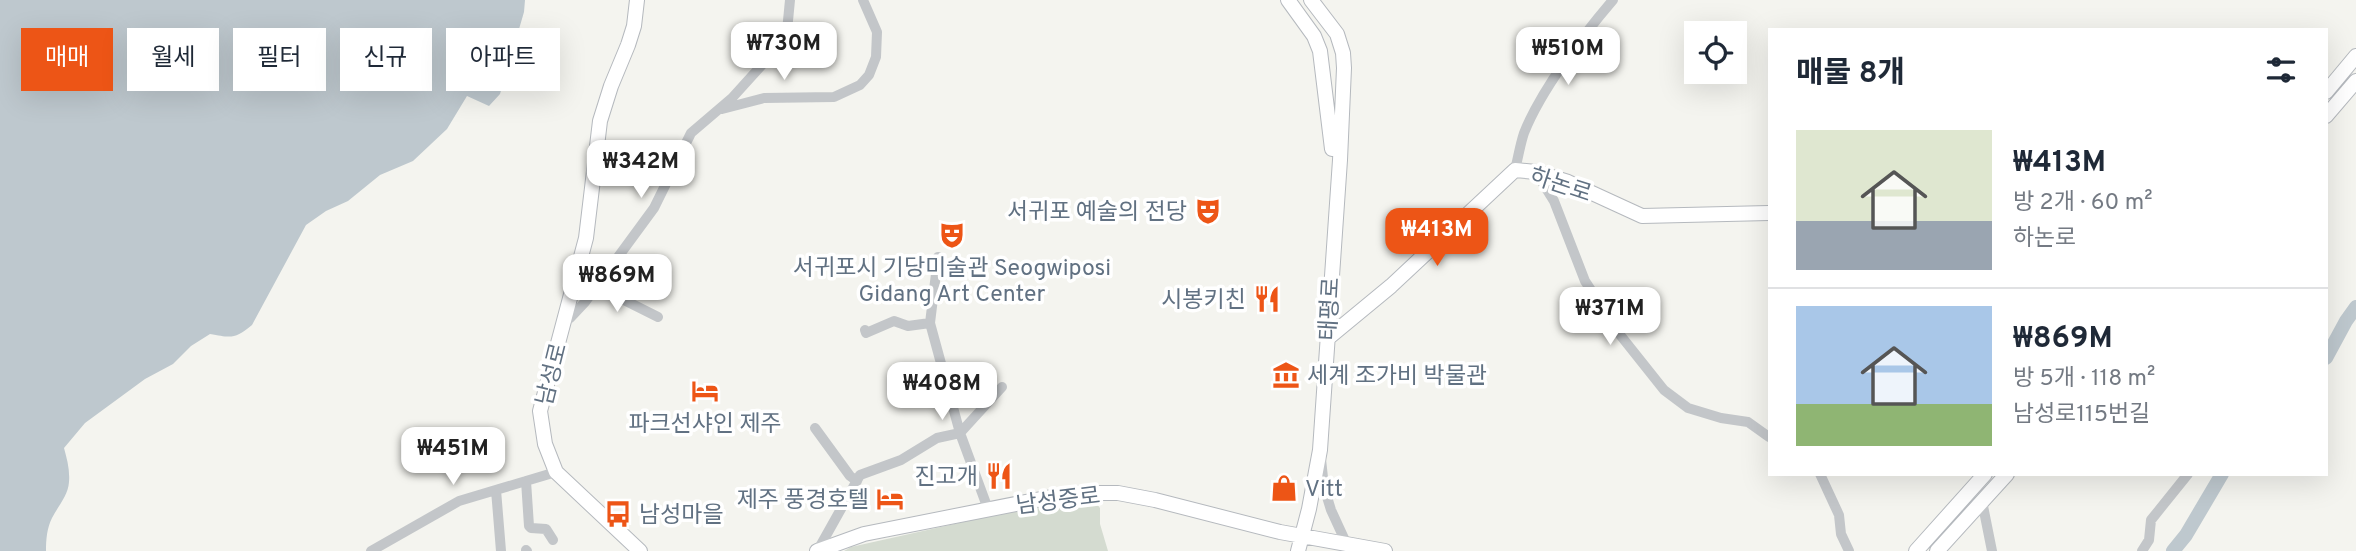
<!DOCTYPE html>
<html lang="ko">
<meta charset="utf-8">
<style>
body{margin:0;font-family:Overpass,"Noto Sans KR",sans-serif;background:#f2f2f3;color:#1f2937;height:100vh;display:flex;flex-direction:column;font-size:26px;white-space:nowrap}
*{box-sizing:border-box;margin:0}
p{font-size:23px;color:#747a83}
.icon{flex:none;width:38px;height:38px;fill:none;stroke:currentColor;stroke-width:2;stroke-linecap:round;stroke-linejoin:round}
.map{position:relative;flex:1;overflow:hidden}
.panel{position:absolute;left:1768px;top:28px;width:560px;height:448px;display:flex;flex-direction:column;background:#fff;border-radius:0px;box-shadow:0 7px 28px #0002}
.panel>*{flex:none}
.top-card{position:absolute;left:21px;top:28px;width:665px;height:63px;display:flex;gap:14px}
.buttons{position:absolute;left:1684px;top:21px;display:grid;gap:14px}
.buttons a{display:grid;place-items:center;width:63px;height:63px;border-radius:0px;background:#fff;box-shadow:0 7px 28px #0002;font-size:35px}
.price{position:absolute;translate:-50% -60px;padding:0 16px;border-radius:14px;background:#fff;color:#222;font-size:23px;line-height:46px;filter:drop-shadow(0 2px 4px #0008)}
.price::after{content:'';position:absolute;left:50%;top:42px;width:21px;height:16px;margin-left:-10px;background:inherit;clip-path:polygon(0 0,100% 0,50% 100%)}
.price.selected{background:#ed5516;color:#fff}
ul{padding:0;list-style:none}
li{display:flex;align-items:center;gap:21px;height:175px;padding:0 28px}
li+li{border-top:2px solid #e0e1e3}
li span{display:grid;place-items:center;flex:none;width:196px;height:140px;border-radius:0px;color:#555}
li>.icon{margin-inline-start:auto}
span .icon{width:84px;height:84px;fill:#fffc;stroke-width:1}
li b{font-size:30px}
h2{display:flex;justify-content:space-between;align-items:center;height:84px;padding:0 28px;font-size:30px}
.pill{padding:0 24px;border-radius:0px;background:#fff;box-shadow:0 7px 28px #0002;font-size:24px;line-height:63px}
.pill.selected{background:#ed5516;color:#fff}
.map>svg:first-child{display:block}
.green{fill:#d4dbd0}
.water{fill:#bec8ce}
.lines{fill:none;stroke-linecap:round;stroke-linejoin:round}
.river{stroke:#bec8ce;stroke-width:14}
.secondary-casing{stroke:#b5b9be;stroke-width:16}
.street{stroke:#c3c6c9;stroke-width:10}
.secondary{stroke:#fff;stroke-width:14}
.labels{text-anchor:middle;stroke-width:7;stroke-linejoin:round;paint-order:stroke}
.street-label{font-size:23px;fill:#617182;stroke:#fff}
.poi-label{font-size:23px;fill:#617182;stroke:#fff;text-anchor:end}
</style>
<div class="map">
<svg width="2356" height="551" viewBox="0 0 2356 551">
<rect width="100%" height="100%" fill="#f4f4ef"/>
<!-- green -->
<path class="green" d="M 1089,494 L 1100,508 L 1100,524 L 1108,551 L 844,551 L 851,547 Z"/>
<!-- water -->
<path class="water" d="M 0,0 L 525,0 L 524,12 L 500,94 L 489,106 L 467,96 L 447,129 L 413,161 L 380,175 L 348,201 L 326,211 L 306,225 L 252,325 C 235,339 232,338 210,334 L 191,346 L 173,364 L 145,379 L 85,423 L 64,448 C 67,459 70,470 69,482 C 68,496 58,506 52,518 C 47,528 46,539 46,551 L 0,551 Z"/>
<g class="lines">
<!-- river -->
<path class="river" d="M 2326,358 L 2346,321 L 2356,307
M 2173,551 L 2186,535 L 2222,474"/>
<defs>
<path id="secondary" d="M 637,0 L 634,26 L 628,45 L 611,86 L 600,121 L 586,238 L 540,411 L 545,444 L 556,472 L 640,551
M 1288,0 L 1314,36 L 1320,51 L 1332,149
M 2326,92 L 2356,56
M 2326,116 L 2356,81
M 1328,338 L 1391,286 L 1515,170 L 1536,172 L 1568,182 L 1642,216 L 1769,213
M 817,551 L 864,534 L 1051,497 L 1083,493 L 1118,493 L 1155,500 L 1280,532 L 1385,551
M 1298,551 L 1309,509 L 1320,450 L 1340,160 L 1344,68 L 1343,53 L 1337,34 L 1311,0
M 1916,551 L 1985,474
M 1937,551 L 2007,474"/>
</defs>
<!-- secondary casing -->
<use href="#secondary" class="secondary-casing"/>
<!-- street -->
<path class="street" d="M 722,109 L 764,98 L 834,97 L 860,85 L 869,75 L 876,57 L 877,32 L 863,0
M 1515,170 C 1518,158 1520,145 1524,133 C 1541,90 1583,35 1613,0
M 1536,172 L 1554,201 L 1585,281 L 1621,336 L 1664,390 L 1688,408 L 1721,418 L 1748,422 L 1769,437
M 938,257 L 930,323 L 960,433 L 988,509
M 600,280 L 616,296 L 658,317
M 566,316 L 570,318 L 585,302 L 654,208 L 691,133 L 732,98 L 780,45 L 787,31 L 790,0
M 865,330 L 866,333 L 894,321 L 908,326 L 930,323
M 815,428 L 850,476 L 857,481
M 1321,459 L 1324,487 L 1331,510 L 1348,547
M 1820,474 L 1839,515 L 1841,534 L 1849,551
M 526,481 L 529,526 L 531,528 L 546,529 L 553,540
M 496,490 L 501,551
M 1982,501 L 1992,551
M 526,550 L 527,551
M 818,550 L 860,475 L 901,460 L 937,438 L 960,433 L 1002,387
M 371,551 L 459,501 L 556,472
M 2142,551 L 2149,540 L 2151,520 L 2188,474"/>
<!-- secondary -->
<use href="#secondary" class="secondary"/>
</g>
<!-- icons -->
<defs>
<symbol id="theatre-bare" viewBox="-9 -9 18 18"><path d="M-5-5.5Q0-4 5-5.5V0Q5 5 0 6Q-5 5-5 0ZM-3.3-2.5H-1v1.5H-3.3ZM1-2.5H3.3v1.5H1ZM-2.8 1Q0 5.5 2.8 1Z" fill="#ed5516" stroke="#fff" stroke-width="2.5" paint-order="stroke"/></symbol>
<symbol id="restaurant-bare" viewBox="-9 -9 18 18"><path d="M-5-6h1v4h1v-4h1v4h1v-4h1v5L-1.5 .5V6h-2V.5L-5-1ZM5-6V6H3V1.5H1.5Q1.5-4 5-6Z" fill="#ed5516" stroke="#fff" stroke-width="2.5" paint-order="stroke"/></symbol>
<symbol id="museum-bare" viewBox="-9 -9 18 18"><path d="M0-6L6-3V-2H-6V-3ZM-5-1h2V3h-2ZM-1-1h2V3h-2ZM3-1h2V3H3ZM-6 4H6V6H-6Z" fill="#ed5516" stroke="#fff" stroke-width="2.5" paint-order="stroke"/></symbol>
<symbol id="hotel-bare" viewBox="-9 -9 18 18"><path d="M-6-4.5h1.5V1H6V5H4.5V3h-9V5H-6ZM-4 0a1.8 1.8 0 1 1 3.6 0ZM.5 0V-2.5h3Q6-2.5 6 0Z" fill="#ed5516" stroke="#fff" stroke-width="2.5" paint-order="stroke"/></symbol>
<symbol id="shop-bare" viewBox="-9 -9 18 18"><path d="M-5-2.5h2.3a2.7 3.5 0 0 1 5.4 0H5L5.5 6h-11ZM-1.5-2.5h3a1.5 2.3 0 0 0-3 0Z" fill="#ed5516" stroke="#fff" stroke-width="2.5" paint-order="stroke"/></symbol>
<symbol id="bus-bare" viewBox="-9 -9 18 18"><path d="M-5-6H5V4H4V6H2V4H-2V6H-4V4H-5ZM-3.5-4V0h7V-4ZM-3.5 1.2v1.5H-2V1.2ZM2 1.2v1.5H3.5V1.2Z" fill="#ed5516" stroke="#fff" stroke-width="2.5" paint-order="stroke"/></symbol>
</defs>
<g fill-rule="evenodd">
<use href="#theatre-bare" x="1189" y="192" width="38" height="38"/>
<use href="#theatre-bare" x="933" y="216" width="38" height="38"/>
<use href="#restaurant-bare" x="1248" y="280" width="38" height="38"/>
<use href="#museum-bare" x="1267" y="356" width="38" height="38"/>
<use href="#hotel-bare" x="686" y="372" width="38" height="38"/>
<use href="#restaurant-bare" x="980" y="457" width="38" height="38"/>
<use href="#shop-bare" x="1265" y="469" width="38" height="38"/>
<use href="#hotel-bare" x="871" y="480" width="38" height="38"/>
<use href="#bus-bare" x="599" y="495" width="38" height="38"/>
</g>
<g class="labels">
<!-- street labels -->
<g class="street-label">
<text transform="translate(1561 184) rotate(18)" y="8">하논로</text>
<text transform="translate(1329 309) rotate(-87)" y="8">태평로</text>
<text transform="translate(551 374) rotate(-76)" y="8">남성로</text>
<text transform="translate(1058 500) rotate(-7)" y="8">남성중로</text>
</g>
<!-- poi labels -->
<g class="poi-label">
<text x="1187" y="219">서귀포 예술의 전당</text>
<text x="952" y="275" text-anchor="middle">서귀포시 기당미술관 Seogwiposi<tspan x="952" dy="26">Gidang Art Center</tspan></text>
<text x="1246" y="307">시봉키친</text>
<text x="1307" y="383" text-anchor="start">세계 조가비 박물관</text>
<text x="705" y="431" text-anchor="middle">파크선샤인 제주</text>
<text x="978" y="484">진고개</text>
<text x="1305" y="496" text-anchor="start">Vitt</text>
<text x="869" y="507">제주 풍경호텔</text>
<text x="639" y="522" text-anchor="start">남성마을</text>
</g>
</g>
</svg>
<div class="buttons">
<a><svg class="icon" aria-label="locate" viewBox="0 0 24 24"><circle cx="12" cy="12" r="6"/><path d="M12 2v4M12 18v4M2 12h4M18 12h4"/></svg></a>
</div>
<b class="price" style="left:784px;top:82px">₩730M</b>
<b class="price" style="left:1568px;top:87px">₩510M</b>
<b class="price" style="left:641px;top:200px">₩342M</b>
<b class="price selected" style="left:1437px;top:268px">₩413M</b>
<b class="price" style="left:617px;top:314px">₩869M</b>
<b class="price" style="left:1610px;top:347px">₩371M</b>
<b class="price" style="left:942px;top:422px">₩408M</b>
<b class="price" style="left:453px;top:487px">₩451M</b>
<div class="top-card">
<a class="pill selected">매매</a>
<a class="pill">월세</a>
<a class="pill">필터</a>
<a class="pill">신규</a>
<a class="pill">아파트</a>
</div>
<section class="panel">
<h2>매물 8개<svg class="icon" aria-label="filters" viewBox="0 0 24 24"><path d="M4 7h16M4 17h16"/><circle cx="9" cy="7" r="2"/><circle cx="15" cy="17" r="2"/></svg></h2>
<ul>
<li><span style="background:linear-gradient(#dfe7d0 65%,#9aa5b1 0)"><svg class="icon" aria-label="home" viewBox="0 0 24 24"><path d="M3 11l9-7 9 7M6 9v11h12V9"/></svg></span><div><b>₩413M</b><p>방 2개 · 60 m²</p><p>하논로</p></div></li>
<li><span style="background:linear-gradient(#a9c7e8 70%,#8fb573 0)"><svg class="icon" aria-label="home" viewBox="0 0 24 24"><path d="M3 11l9-7 9 7M6 9v11h12V9"/></svg></span><div><b>₩869M</b><p>방 5개 · 118 m²</p><p>남성로115번길</p></div></li>
</ul>
</section>
</div>
